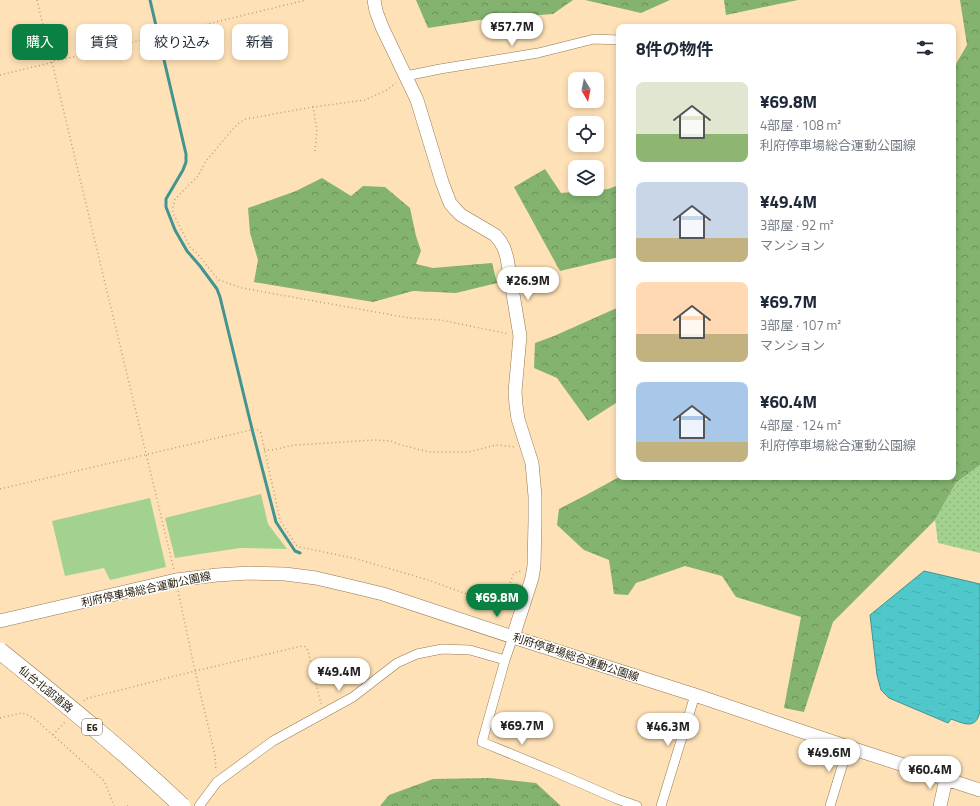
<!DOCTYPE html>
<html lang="ja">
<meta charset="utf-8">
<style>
body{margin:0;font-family:"Titillium Web","Noto Sans JP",sans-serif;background:#f6f6f7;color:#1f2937;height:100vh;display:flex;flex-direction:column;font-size:15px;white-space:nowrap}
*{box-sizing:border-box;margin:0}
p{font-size:13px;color:#747a83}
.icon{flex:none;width:22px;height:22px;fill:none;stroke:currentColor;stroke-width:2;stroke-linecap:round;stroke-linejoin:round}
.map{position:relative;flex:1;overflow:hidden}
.sheet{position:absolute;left:616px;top:24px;width:340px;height:456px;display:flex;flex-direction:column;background:#fff;border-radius:8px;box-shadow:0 2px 6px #0003}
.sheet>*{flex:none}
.guide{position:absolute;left:12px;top:24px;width:380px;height:36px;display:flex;gap:8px}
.needle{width:26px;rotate:170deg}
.controls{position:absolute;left:568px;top:72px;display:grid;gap:8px}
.controls a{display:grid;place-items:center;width:36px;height:36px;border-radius:8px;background:#fff;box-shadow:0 2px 6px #0003;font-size:20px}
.price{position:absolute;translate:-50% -34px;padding:0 9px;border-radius:14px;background:#fff;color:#222;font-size:13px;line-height:26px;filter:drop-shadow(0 1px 2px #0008)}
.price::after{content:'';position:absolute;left:50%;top:24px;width:12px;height:9px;margin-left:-6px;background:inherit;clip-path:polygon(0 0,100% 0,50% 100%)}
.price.current{background:#0b8043;color:#fff}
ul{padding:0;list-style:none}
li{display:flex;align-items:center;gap:12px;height:100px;padding:0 20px}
li span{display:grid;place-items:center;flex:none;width:112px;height:80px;border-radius:8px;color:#555}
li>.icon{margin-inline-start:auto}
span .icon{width:48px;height:48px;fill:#fffc;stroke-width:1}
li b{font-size:17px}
h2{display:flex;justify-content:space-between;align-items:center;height:48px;padding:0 20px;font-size:17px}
.chip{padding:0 14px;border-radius:8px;background:#fff;box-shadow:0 2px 6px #0003;font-size:14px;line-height:36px}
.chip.current{background:#0b8043;color:#fff}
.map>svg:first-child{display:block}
.green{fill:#a3d290}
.forest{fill:url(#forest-crowns)}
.park{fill:url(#park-dots)}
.water{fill:url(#water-ripples);stroke:#429491}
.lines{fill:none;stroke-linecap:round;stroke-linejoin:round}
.stream{stroke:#429491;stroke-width:3}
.street-casing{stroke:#937850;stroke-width:10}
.secondary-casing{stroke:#937850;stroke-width:14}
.path{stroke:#b8a17e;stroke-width:1.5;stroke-dasharray:1 3;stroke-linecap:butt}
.street{stroke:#fff;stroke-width:9}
.secondary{stroke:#fff;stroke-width:13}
.highway-bridge-casing{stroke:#937850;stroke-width:18;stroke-linecap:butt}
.highway-bridge{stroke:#fff;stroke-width:17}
.labels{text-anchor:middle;stroke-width:3;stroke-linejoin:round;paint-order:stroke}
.shield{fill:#fff;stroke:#665f54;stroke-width:1}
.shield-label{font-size:10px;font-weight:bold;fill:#251b0a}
.street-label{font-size:11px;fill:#251b0a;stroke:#fff}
</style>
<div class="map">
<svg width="980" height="806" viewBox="0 0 980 806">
<defs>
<pattern id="forest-crowns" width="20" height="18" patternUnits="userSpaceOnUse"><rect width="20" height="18" fill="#83b36f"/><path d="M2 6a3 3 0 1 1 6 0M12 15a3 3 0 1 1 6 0" fill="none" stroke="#6b9159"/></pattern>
<pattern id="park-dots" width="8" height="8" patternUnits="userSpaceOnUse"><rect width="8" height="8" fill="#a3d290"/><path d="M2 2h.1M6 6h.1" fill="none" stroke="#8cb47b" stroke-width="1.8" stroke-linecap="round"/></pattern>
<pattern id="water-ripples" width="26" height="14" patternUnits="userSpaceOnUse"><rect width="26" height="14" fill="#4fc8cb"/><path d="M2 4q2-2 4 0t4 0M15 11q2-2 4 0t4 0" fill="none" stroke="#45abad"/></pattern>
</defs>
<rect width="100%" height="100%" fill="#fee1b6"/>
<!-- green -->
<path class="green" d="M 261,494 L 268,524 L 287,549 L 240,548 L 200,554 L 175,558 L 165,518 Z
M 150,498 L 166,567 L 110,580 L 104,568 L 65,576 L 52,521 Z"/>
<!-- forest -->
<path class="forest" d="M 416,0 L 573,0 L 553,14 L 486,19 L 428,28 Z
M 585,0 L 670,0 L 641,13 Z
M 724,0 L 798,0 L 726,15 Z
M 960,0 L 980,0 L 980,465 L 956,483 L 935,520 L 833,622 L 804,712 L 784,708 L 801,617 L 736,597 L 722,576 L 685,566 L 636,583 L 628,595 L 614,594 L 609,560 L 584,550 L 557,525 L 559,509 L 588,494 L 619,477 L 953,477 L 953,69 L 967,45 Z
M 545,169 L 561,193 L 608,189 L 619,185 L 619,257 L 560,271 L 514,187 Z
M 322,178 L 351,196 L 363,186 L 385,187 L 410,208 L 416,236 L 421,251 L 416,264 L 433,268 L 492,263 L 497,283 L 456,293 L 413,291 L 373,302 L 254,282 L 258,260 L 250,233 L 248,208 L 296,191 Z
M 619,307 L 619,401 L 588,421 L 557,378 L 534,368 L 535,343 L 554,336 Z
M 490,778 L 536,783 L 561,806 L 380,806 L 389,795 L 433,779 Z"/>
<!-- park -->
<path class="park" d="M 980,465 L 980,553 L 938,543 L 935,520 L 956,483 Z"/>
<!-- water -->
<path class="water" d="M 924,571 L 980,584 L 980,711 C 976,730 965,724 951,719 L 948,723 L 889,698 L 881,690 L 877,675 L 870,615 Z"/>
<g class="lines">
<!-- stream -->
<path class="stream" d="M 150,0 L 186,154 L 186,162 L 183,170 L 166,199 L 166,207 L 175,230 L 187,251 L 200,266 L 217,289 L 220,297 L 253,433 L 276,522 L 295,551 L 300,553"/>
<defs>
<path id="street" d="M 406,76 L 440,69 L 538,53 L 594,39 L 619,40
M 513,637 L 505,660 L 482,742 L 555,772 L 617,799 L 637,806
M 199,806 L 217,782 L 273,741 L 353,697 L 397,663 L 417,654 L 442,649 L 470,650 L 505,660
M 661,806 L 695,695
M 830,806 L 848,747"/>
<path id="secondary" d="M 374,0 L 376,11 L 382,27 L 417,100 L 442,182 L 450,203 L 455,209 L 461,215 L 495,235 L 500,241 L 504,248 L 507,258 L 520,336 L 515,392 L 516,405 L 518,419 L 532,463 L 535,496 L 535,521 L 534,566 L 532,578 L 513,637
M 0,621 L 176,580 L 217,575 L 249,573 L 285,574 L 316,578 L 350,586 L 383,594 L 513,637 L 695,695 L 848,747 L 980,790
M 940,806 L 946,779"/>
</defs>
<!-- street casing -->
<use href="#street" class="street-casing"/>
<!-- secondary casing -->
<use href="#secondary" class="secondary-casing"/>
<!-- path -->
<path class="path" d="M 37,0 L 174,570
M 0,75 L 50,63 L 52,61 L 64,59 L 306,0
M 313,107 L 246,119 L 239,123 L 232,130 L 206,161 L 198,176 L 175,199 L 173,207 L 173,213 L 190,247 L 197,253 L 215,276 L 219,280 L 242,288 L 409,318 L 441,320 L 509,334
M 315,151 L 317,130 L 313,107 L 365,100 L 387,90 L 396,83
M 264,450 L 272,450 L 295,445 L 374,440 L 391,441 L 401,445 L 429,452 L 469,452 L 496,445 L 515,447
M 0,489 L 251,430 C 255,429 258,429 261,433 L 280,520 L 296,545 L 300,547 L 357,559 L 428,580 L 495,604 L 500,603 L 503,601 L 514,573 L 521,571
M 178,591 L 195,671 L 215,755 L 216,771
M 84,701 L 85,699 L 195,671 L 302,646 L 306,647 L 308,651 L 321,704
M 0,718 L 22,713 L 28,715 L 35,719 L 103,780 L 106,785 L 114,806
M 53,735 L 65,722
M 127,806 L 130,806"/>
<!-- street -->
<use href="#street" class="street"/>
<!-- secondary -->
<use href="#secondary" class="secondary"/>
<defs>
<path id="highway-bridge" d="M 0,651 C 62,701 124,751 182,806"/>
</defs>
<!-- highway-bridge casing -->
<use href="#highway-bridge" class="highway-bridge-casing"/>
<!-- highway-bridge -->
<use href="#highway-bridge" class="highway-bridge"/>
</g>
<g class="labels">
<!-- shield labels -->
<rect class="shield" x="82" y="719" width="20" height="16" rx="3"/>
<g class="shield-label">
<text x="92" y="731">E6</text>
</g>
<!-- street labels -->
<g class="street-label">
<text transform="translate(146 589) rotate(-12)" y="4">利府停車場総合運動公園線</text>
<text transform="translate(576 657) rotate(18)" y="4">利府停車場総合運動公園線</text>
<text transform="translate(46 689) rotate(39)" y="4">仙台北部道路</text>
</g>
</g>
</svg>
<div class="controls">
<a><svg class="needle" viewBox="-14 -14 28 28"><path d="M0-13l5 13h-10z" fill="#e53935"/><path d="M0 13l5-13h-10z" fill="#747a83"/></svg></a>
<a><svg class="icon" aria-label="locate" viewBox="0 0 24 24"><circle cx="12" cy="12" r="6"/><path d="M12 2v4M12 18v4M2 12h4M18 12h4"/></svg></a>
<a><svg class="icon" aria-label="layers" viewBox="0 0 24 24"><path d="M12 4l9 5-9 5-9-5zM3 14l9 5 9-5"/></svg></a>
</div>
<b class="price" style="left:512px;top:47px">¥57.7M</b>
<b class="price" style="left:528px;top:301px">¥26.9M</b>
<b class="price current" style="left:497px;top:618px">¥69.8M</b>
<b class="price" style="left:339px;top:692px">¥49.4M</b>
<b class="price" style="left:522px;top:746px">¥69.7M</b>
<b class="price" style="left:668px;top:747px">¥46.3M</b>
<b class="price" style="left:829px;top:773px">¥49.6M</b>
<b class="price" style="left:930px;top:790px">¥60.4M</b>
<div class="guide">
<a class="chip current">購入</a>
<a class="chip">賃貸</a>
<a class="chip">絞り込み</a>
<a class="chip">新着</a>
</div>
<section class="sheet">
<h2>8件の物件<svg class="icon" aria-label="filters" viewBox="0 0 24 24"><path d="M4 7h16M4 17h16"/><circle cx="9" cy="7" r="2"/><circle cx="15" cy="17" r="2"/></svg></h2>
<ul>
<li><span style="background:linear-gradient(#dfe7d0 65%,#8fb573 0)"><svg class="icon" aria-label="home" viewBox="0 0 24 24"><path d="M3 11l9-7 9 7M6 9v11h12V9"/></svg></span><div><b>¥69.8M</b><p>4部屋 · 108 m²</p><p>利府停車場総合運動公園線</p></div></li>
<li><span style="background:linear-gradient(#c9d6e8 70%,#c2b280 0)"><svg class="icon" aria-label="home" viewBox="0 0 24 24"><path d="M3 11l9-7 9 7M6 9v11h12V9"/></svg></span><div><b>¥49.4M</b><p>3部屋 · 92 m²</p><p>マンション</p></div></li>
<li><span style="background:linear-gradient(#ffd9b3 65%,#c2b280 0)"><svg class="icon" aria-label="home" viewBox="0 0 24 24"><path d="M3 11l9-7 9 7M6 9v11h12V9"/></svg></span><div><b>¥69.7M</b><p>3部屋 · 107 m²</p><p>マンション</p></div></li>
<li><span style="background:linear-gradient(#a9c7e8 75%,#c2b280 0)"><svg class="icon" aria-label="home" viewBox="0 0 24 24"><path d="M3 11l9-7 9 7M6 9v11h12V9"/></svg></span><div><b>¥60.4M</b><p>4部屋 · 124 m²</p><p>利府停車場総合運動公園線</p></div></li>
</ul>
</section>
</div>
